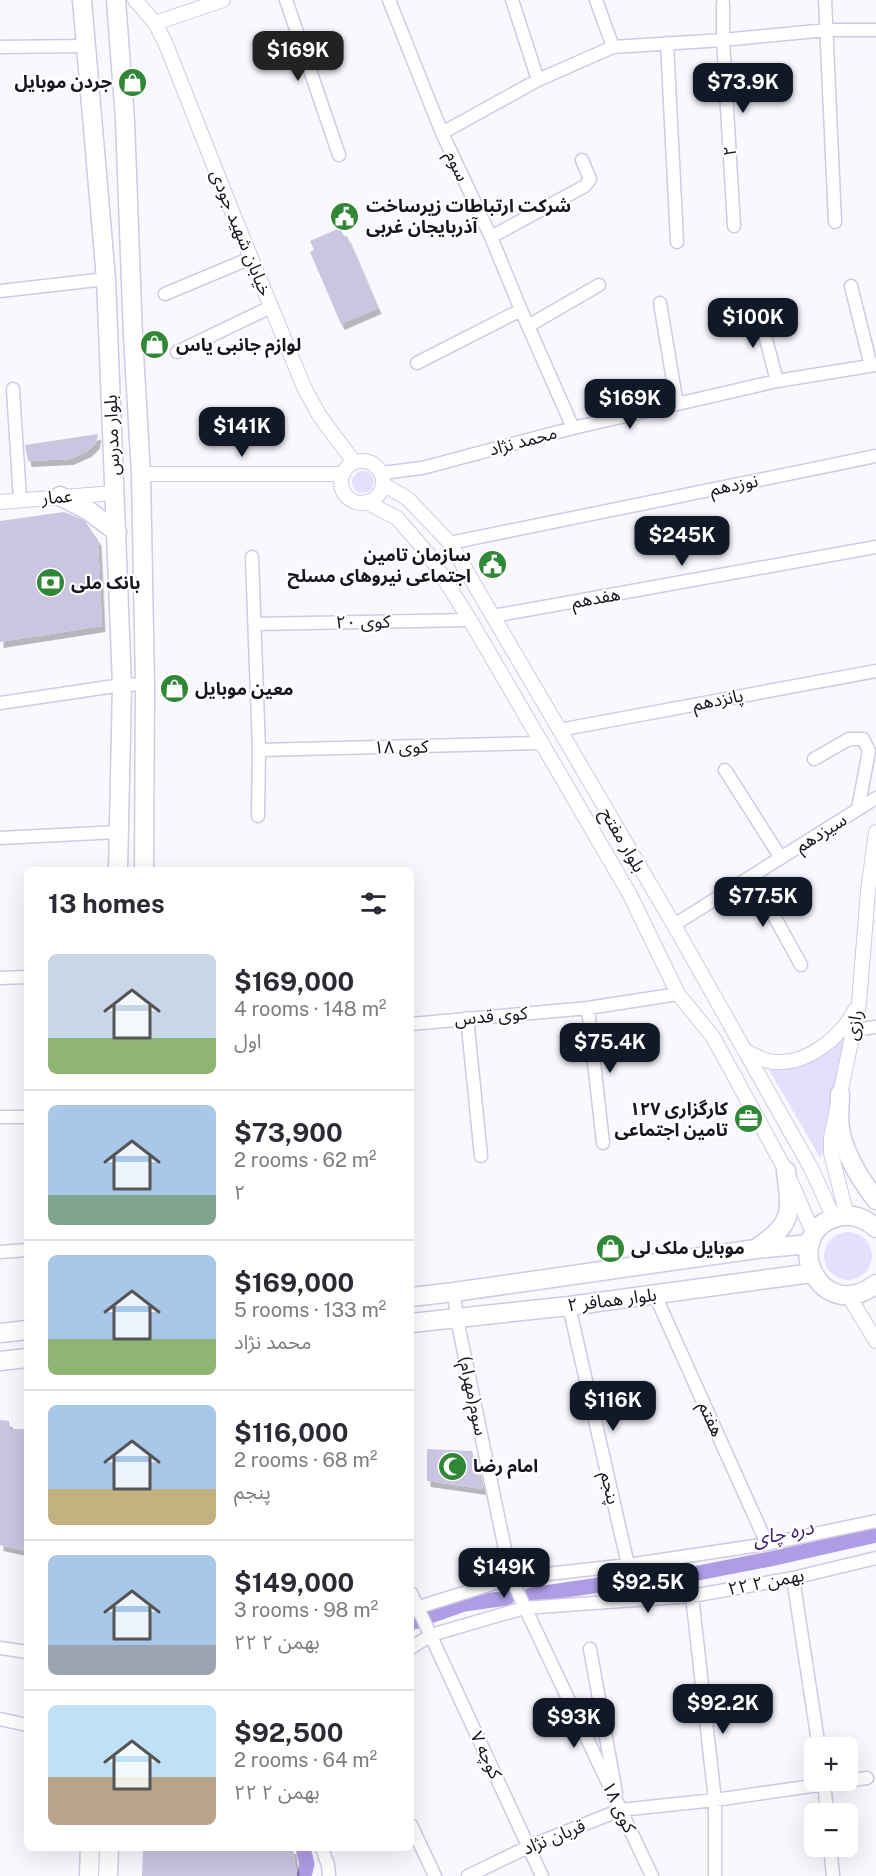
<!DOCTYPE html>
<meta charset="utf-8">
<style>
body{margin:0;font-family:"Public Sans","Noto Sans Arabic",sans-serif;background:#f2f2f3;color:#2b2b33;height:100vh;display:flex;flex-direction:column;font-size:22px;white-space:nowrap}
*{box-sizing:border-box;margin:0}
p{font-size:20px;color:#7c7c81}
.icon{flex:none;width:33px;height:33px;fill:none;stroke:currentColor;stroke-width:2;stroke-linecap:round;stroke-linejoin:round}
.map{position:relative;flex:1;overflow:hidden}
.panel{position:absolute;left:24px;top:867px;width:390px;height:984px;display:flex;flex-direction:column;background:#fff;border-radius:9px;box-shadow:0 6px 24px #0002}
.panel>*{flex:none}
.fabs{position:absolute;left:804px;top:1737px;display:grid;gap:12px}
.fabs a{display:grid;place-items:center;width:54px;height:54px;border-radius:9px;background:#fff;box-shadow:0 6px 24px #0002;font-size:30px}
.price{position:absolute;translate:-50% -51px;padding:0 14px;border-radius:12px;background:#111827;color:#fff;font-size:20px;line-height:39px;filter:drop-shadow(0 2px 3px #0008)}
.price::after{content:'';position:absolute;left:50%;top:36px;width:18px;height:14px;margin-left:-9px;background:inherit;clip-path:polygon(0 0,100% 0,50% 100%)}
.price.on{background:#222;color:#fff}
ul{padding:0;list-style:none}
li{display:flex;align-items:center;gap:18px;height:150px;padding:0 24px}
li+li{border-top:2px solid #e1e1e2}
li span{display:grid;place-items:center;flex:none;width:168px;height:120px;border-radius:9px;color:#555}
li>.icon{margin-inline-start:auto}
span .icon{width:72px;height:72px;fill:#fffc;stroke-width:1}
li b{font-size:26px}
h2{display:flex;justify-content:space-between;align-items:center;height:72px;padding:0 24px;font-size:26px}
.map>svg:first-child{display:block}
.green{fill:#e5dffd}
.lines{fill:none;stroke-linecap:round;stroke-linejoin:round}
.canal{stroke:#ae9de5;stroke-width:15}
.building{fill:#cac5e0;filter:url(#shadow)}
.minor-casing{stroke:#cfcae5;stroke-width:15}
.tertiary-casing{stroke:#cfcae5;stroke-width:16}
.primary-casing{stroke:#cfcae5;stroke-width:21}
.minor{stroke:#fff;stroke-width:12}
.tertiary{stroke:#fff;stroke-width:14}
.primary{stroke:#fff;stroke-width:18}
.labels{text-anchor:middle;stroke-width:4.5;stroke-linejoin:round;paint-order:stroke}
.poi-label{font-size:18px;font-weight:bold;fill:#17151e;stroke:#fff;text-anchor:start}
.street-label{font-size:18px;fill:#17151e;stroke:#fff}
.water-label{font-size:20px;font-style:italic;fill:#3d1e72;stroke:#fff}
</style>
<div class="map">
<svg width="876" height="1876" viewBox="0 0 876 1876">
<defs>
<filter id="shadow"><feDropShadow dx="3.5" dy="6" stdDeviation="0" flood-color="#0004"/></filter>
</defs>
<rect width="100%" height="100%" fill="#f9f8fe"/>
<!-- green -->
<path class="green" d="M352 482a11 11 0 1 1 22 0a11 11 0 1 1-22 0Z
M 849,1034 L 821,1159 L 769,1070 L 811,1061 Z
M824 1256a24 24 0 1 1 48 0a24 24 0 1 1-48 0Z"/>
<g class="lines">
<!-- canal -->
<path class="canal" d="M 698,1573 L 775,1558 L 876,1535
M 531,1595 L 668,1575
M 411,1623 L 464,1604 L 507,1598
M 303,1848 L 307,1864 L 304,1876"/>
</g>
<!-- building -->
<path class="building" d="M 340,228 L 344,237 L 347,236 L 378,308 L 341,324 L 310,252 L 314,250 L 310,241 Z
M 98,434 L 96,443 L 88,451 L 70,459 L 28,461 L 25,445 Z
M 64,512 L 84,520 L 98,540 L 102,626 L 0,642 L 0,521 Z
M 0,1420 L 9,1421 L 10,1429 L 27,1429 L 27,1551 L 0,1545 Z
M 427,1449 L 472,1451 L 483,1489 L 427,1481 Z
M 143,1848 L 293,1848 L 297,1876 L 142,1876 Z"/>
<g class="lines">
<defs>
<path id="minor" d="M 286,0 L 339,155
M 389,0 L 442,133 L 491,237 L 521,310 L 573,428
M 512,0 L 538,80
M 596,0 L 613,47
M 825,0 L 835,222
M 723,3 L 723,40 L 734,226
M 667,43 L 677,242
M 0,47 L 86,46
M 442,133 L 538,80 L 613,47 L 723,40 L 827,30 L 876,30
M 491,237 L 585,186 L 590,179 L 582,160
M 851,286 L 871,366
M 0,291 L 106,279
M 165,294 L 251,258
M 660,303 L 677,404
M 758,309 L 777,381
M 528,326 L 599,285
M 177,352 L 271,307
M 417,363 L 521,310
M 13,389 L 20,500
M 382,473 L 422,468 L 573,428 L 777,381 L 876,365
M 450,543 L 876,456
M 252,557 L 259,750 L 258,816
M 493,616 L 876,547
M 255,624 L 470,620
M 0,703 L 122,685 L 145,684
M 559,730 L 876,671
M 259,750 L 542,743
M 814,759 L 849,739 L 863,739 L 869,751 L 858,809
M 725,770 L 781,858
M 0,838 L 118,832
M 752,876 L 801,965
M 674,925 L 876,798
M 0,978 L 27,977
M 588,1008 L 603,1143
M 467,1018 L 481,1156
M 411,1024 L 588,1008 L 678,994
M 854,1030 L 876,1027
M 0,1117 L 27,1117
M 0,1252 L 27,1250
M 454,1292 L 457,1319 L 511,1578 L 652,1876
M 655,1295 L 767,1544
M 569,1306 L 628,1565
M 793,1578 L 819,1748
M 411,1593 L 542,1876
M 692,1596 L 715,1800 L 715,1876
M 411,1612 L 416,1608 L 511,1578 L 628,1565 L 767,1544 L 876,1521
M 0,1648 L 27,1652
M 411,1648 L 431,1635 L 524,1608 L 692,1596 L 793,1578 L 876,1558
M 590,1649 L 616,1793
M 0,1719 L 27,1725
M 824,1780 L 827,1814
M 411,1825 L 435,1876
M 830,1846 L 833,1876
M 322,1848 L 328,1865 L 329,1876
M 468,1876 L 528,1847 L 620,1810 L 715,1800 L 867,1778"/>
<path id="tertiary" d="M 135,0 L 155,23 L 165,42 L 233,214 L 304,387 L 319,415 L 354,462
M 155,23 L 223,0
M341 482a21 21 0 1 1 42 0a21 21 0 1 1-42 0Z
M 141,474 L 343,474
M 383,484 L 408,499 L 450,543 L 674,925 L 811,1168 L 834,1218
M 0,502 L 114,493
M 366,502 L 397,518 L 429,555 L 470,620 L 629,893 L 678,994 L 713,1037 L 786,1171 L 814,1235
M 745,1051 C 754,1055 765,1062 776,1062 C 808,1064 841,1037 855,1010
M 847,1216 L 831,1153 L 831,1138 L 859,1003 L 868,891 L 876,832
M 848,1295 L 876,1341"/>
<path id="primary" d="M 82,0 L 106,279 L 122,685 L 118,870
M 116,0 L 125,120 L 133,336 L 141,474 L 145,684 L 144,870
M 60,496 L 89,511 L 117,532
M 840,1094 C 840,1105 838,1117 840,1128 C 844,1154 860,1179 876,1200
M 876,1228 C 865,1218 852,1213 837,1217 C 778,1234 820,1327 876,1284
M 757,1248 C 794,1223 791,1212 786,1171
M 411,1297 L 454,1292 L 756,1249 L 810,1244
M 411,1323 L 569,1306 L 812,1273
M 0,1333 L 27,1330
M 0,1361 L 27,1358
M 89,1876 L 90,1848
M 108,1876 L 109,1848"/>
</defs>
<!-- minor casing -->
<use href="#minor" class="minor-casing"/>
<!-- tertiary casing -->
<use href="#tertiary" class="tertiary-casing"/>
<!-- primary casing -->
<use href="#primary" class="primary-casing"/>
<!-- minor -->
<use href="#minor" class="minor"/>
<!-- tertiary -->
<use href="#tertiary" class="tertiary"/>
<!-- primary -->
<use href="#primary" class="primary"/>
</g>
<!-- icons -->
<defs>
<symbol id="shop-disc" viewBox="-11 -11 22 22"><circle r="9.5" fill="#308736" stroke="#fff"/><path d="M-5-2.5h2.3a2.7 3.5 0 0 1 5.4 0H5L5.5 6h-11ZM-1.5-2.5h3a1.5 2.3 0 0 0-3 0Z" fill="#fff"/></symbol>
<symbol id="civic-disc" viewBox="-11 -11 22 22"><circle r="9.5" fill="#308736" stroke="#fff"/><path d="M-.6-6.5H3V-4.5H.6V-3L4-1V1h2V6H-6V1h2V-1L-.6-3ZM-1.2 2.5V6h2.4V2.5Z" fill="#fff"/></symbol>
<symbol id="bank-disc" viewBox="-11 -11 22 22"><circle r="9.5" fill="#308736" stroke="#fff"/><path d="M-6-4H6V4H-6ZM0-2.3a2.3 2.3 0 1 0 0 4.6a2.3 2.3 0 1 0 0-4.6Z" fill="#fff"/></symbol>
<symbol id="office-disc" viewBox="-11 -11 22 22"><circle r="9.5" fill="#308736" stroke="#fff"/><path d="M-6-3h4V-5.5h4V-3h4V5H-6ZM-1-4.5V-3h2v-1.5ZM-6 0V1H6V0Z" fill="#fff"/></symbol>
<symbol id="mosque-disc" viewBox="-11 -11 22 22"><circle r="9.5" fill="#308736" stroke="#fff"/><path d="M3.5-4.9A6 6 0 1 0 3.5 4.9A5 5 0 1 1 3.5-4.9Z" fill="#fff"/></symbol>
</defs>
<g fill-rule="evenodd">
<use href="#shop-disc" x="116" y="66" width="33" height="33"/>
<use href="#civic-disc" x="328" y="200" width="33" height="33"/>
<use href="#shop-disc" x="138" y="328" width="33" height="33"/>
<use href="#civic-disc" x="476" y="548" width="33" height="33"/>
<use href="#bank-disc" x="34" y="566" width="33" height="33"/>
<use href="#shop-disc" x="158" y="672" width="33" height="33"/>
<use href="#office-disc" x="732" y="1102" width="33" height="33"/>
<use href="#shop-disc" x="594" y="1232" width="33" height="33"/>
<use href="#mosque-disc" x="436" y="1450" width="33" height="33"/>
</g>
<g class="labels">
<!-- poi labels -->
<g class="poi-label">
<text x="112" y="88" text-anchor="end">جردن موبایل</text>
<text x="366" y="212">شرکت ارتباطات زیرساخت<tspan x="366" dy="21">آذربایجان غربی</tspan></text>
<text x="176" y="351">لوازم جانبی یاس</text>
<text x="471" y="561" text-anchor="end">سازمان تامین<tspan x="471" dy="21">اجتماعی نیروهای مسلح</tspan></text>
<text x="71" y="589">بانک ملی</text>
<text x="195" y="695">معین موبایل</text>
<text x="728" y="1115" text-anchor="end">کارگزاری ۱۲۷<tspan x="728" dy="21">تامین اجتماعی</tspan></text>
<text x="631" y="1254">موبایل ملک لی</text>
<text x="473" y="1472">امام رضا</text>
</g>
<!-- street labels -->
<g class="street-label">
<text transform="translate(730 151) rotate(-93)" y="6">۲</text>
<text transform="translate(457 166) rotate(65)" y="6">سوم</text>
<text transform="translate(241 233) rotate(68)" y="6">خیابان شهید جودی</text>
<text transform="translate(112 435) rotate(-92)" y="6">بلوار مدرس</text>
<text transform="translate(523 441) rotate(-15)" y="6">محمد نژاد</text>
<text transform="translate(734 485) rotate(-11)" y="6">نوزدهم</text>
<text transform="translate(57 497) rotate(-5)" y="6">عمار</text>
<text transform="translate(596 598) rotate(-10)" y="6">هفدهم</text>
<text transform="translate(363 622) rotate(-1)" y="6">کوی ۲۰</text>
<text transform="translate(718 700) rotate(-11)" y="6">پانزدهم</text>
<text transform="translate(401 747) rotate(-1)" y="6">کوی ۱۸</text>
<text transform="translate(821 833) rotate(-32)" y="6">سیزدهم</text>
<text transform="translate(623 840) rotate(60)" y="6">بلوار مفتح</text>
<text transform="translate(491 1016) rotate(-5)" y="6">کوی قدس</text>
<text transform="translate(854 1025) rotate(-80)" y="6">رازی</text>
<text transform="translate(612 1300) rotate(-7)" y="6">بلوار همافر ۲</text>
<text transform="translate(473 1396) rotate(78)" y="6">سوم(مهرام)</text>
<text transform="translate(711 1419) rotate(66)" y="6">هفتم</text>
<text transform="translate(610 1488) rotate(77)" y="6">پنجم</text>
<text transform="translate(766 1582) rotate(-11)" y="6">۲۲ بهمن ۲</text>
<text transform="translate(486 1755) rotate(65)" y="6">کوچه ۷</text>
<text transform="translate(619 1807) rotate(64)" y="6">کوی ۱۸</text>
<text transform="translate(554 1837) rotate(-22)" y="6">قربان نژاد</text>
</g>
<!-- water labels -->
<g class="water-label">
<text transform="translate(783 1533) rotate(-12)" y="7">دره چای</text>
</g>
</g>
</svg>
<div class="fabs">
<a>+</a>
<a>−</a>
</div>
<b class="price on" style="left:298px;top:82px">$169K</b>
<b class="price" style="left:743px;top:114px">$73.9K</b>
<b class="price" style="left:753px;top:349px">$100K</b>
<b class="price" style="left:630px;top:430px">$169K</b>
<b class="price" style="left:242px;top:458px">$141K</b>
<b class="price" style="left:682px;top:567px">$245K</b>
<b class="price" style="left:763px;top:928px">$77.5K</b>
<b class="price" style="left:610px;top:1074px">$75.4K</b>
<b class="price" style="left:613px;top:1432px">$116K</b>
<b class="price" style="left:504px;top:1599px">$149K</b>
<b class="price" style="left:648px;top:1614px">$92.5K</b>
<b class="price" style="left:723px;top:1735px">$92.2K</b>
<b class="price" style="left:574px;top:1749px">$93K</b>
<section class="panel">
<h2>13 homes<svg class="icon" aria-label="filters" viewBox="0 0 24 24"><path d="M4 7h16M4 17h16"/><circle cx="9" cy="7" r="2"/><circle cx="15" cy="17" r="2"/></svg></h2>
<ul>
<li><span style="background:linear-gradient(#c9d6e8 70%,#8fb573 0)"><svg class="icon" aria-label="home" viewBox="0 0 24 24"><path d="M3 11l9-7 9 7M6 9v11h12V9"/></svg></span><div><b>$169,000</b><p>4 rooms · 148 m²</p><p>اول</p></div></li>
<li><span style="background:linear-gradient(#a9c7e8 75%,#7fa58c 0)"><svg class="icon" aria-label="home" viewBox="0 0 24 24"><path d="M3 11l9-7 9 7M6 9v11h12V9"/></svg></span><div><b>$73,900</b><p>2 rooms · 62 m²</p><p>۲</p></div></li>
<li><span style="background:linear-gradient(#a9c7e8 70%,#8fb573 0)"><svg class="icon" aria-label="home" viewBox="0 0 24 24"><path d="M3 11l9-7 9 7M6 9v11h12V9"/></svg></span><div><b>$169,000</b><p>5 rooms · 133 m²</p><p>محمد نژاد</p></div></li>
<li><span style="background:linear-gradient(#a9c7e8 70%,#c2b280 0)"><svg class="icon" aria-label="home" viewBox="0 0 24 24"><path d="M3 11l9-7 9 7M6 9v11h12V9"/></svg></span><div><b>$116,000</b><p>2 rooms · 68 m²</p><p>پنجم</p></div></li>
<li><span style="background:linear-gradient(#a9c7e8 75%,#9aa5b1 0)"><svg class="icon" aria-label="home" viewBox="0 0 24 24"><path d="M3 11l9-7 9 7M6 9v11h12V9"/></svg></span><div><b>$149,000</b><p>3 rooms · 98 m²</p><p>۲۲ بهمن ۲</p></div></li>
<li><span style="background:linear-gradient(#bfe0f5 60%,#b9a48a 0)"><svg class="icon" aria-label="home" viewBox="0 0 24 24"><path d="M3 11l9-7 9 7M6 9v11h12V9"/></svg></span><div><b>$92,500</b><p>2 rooms · 64 m²</p><p>۲۲ بهمن ۲</p></div></li>
</ul>
</section>
</div>
